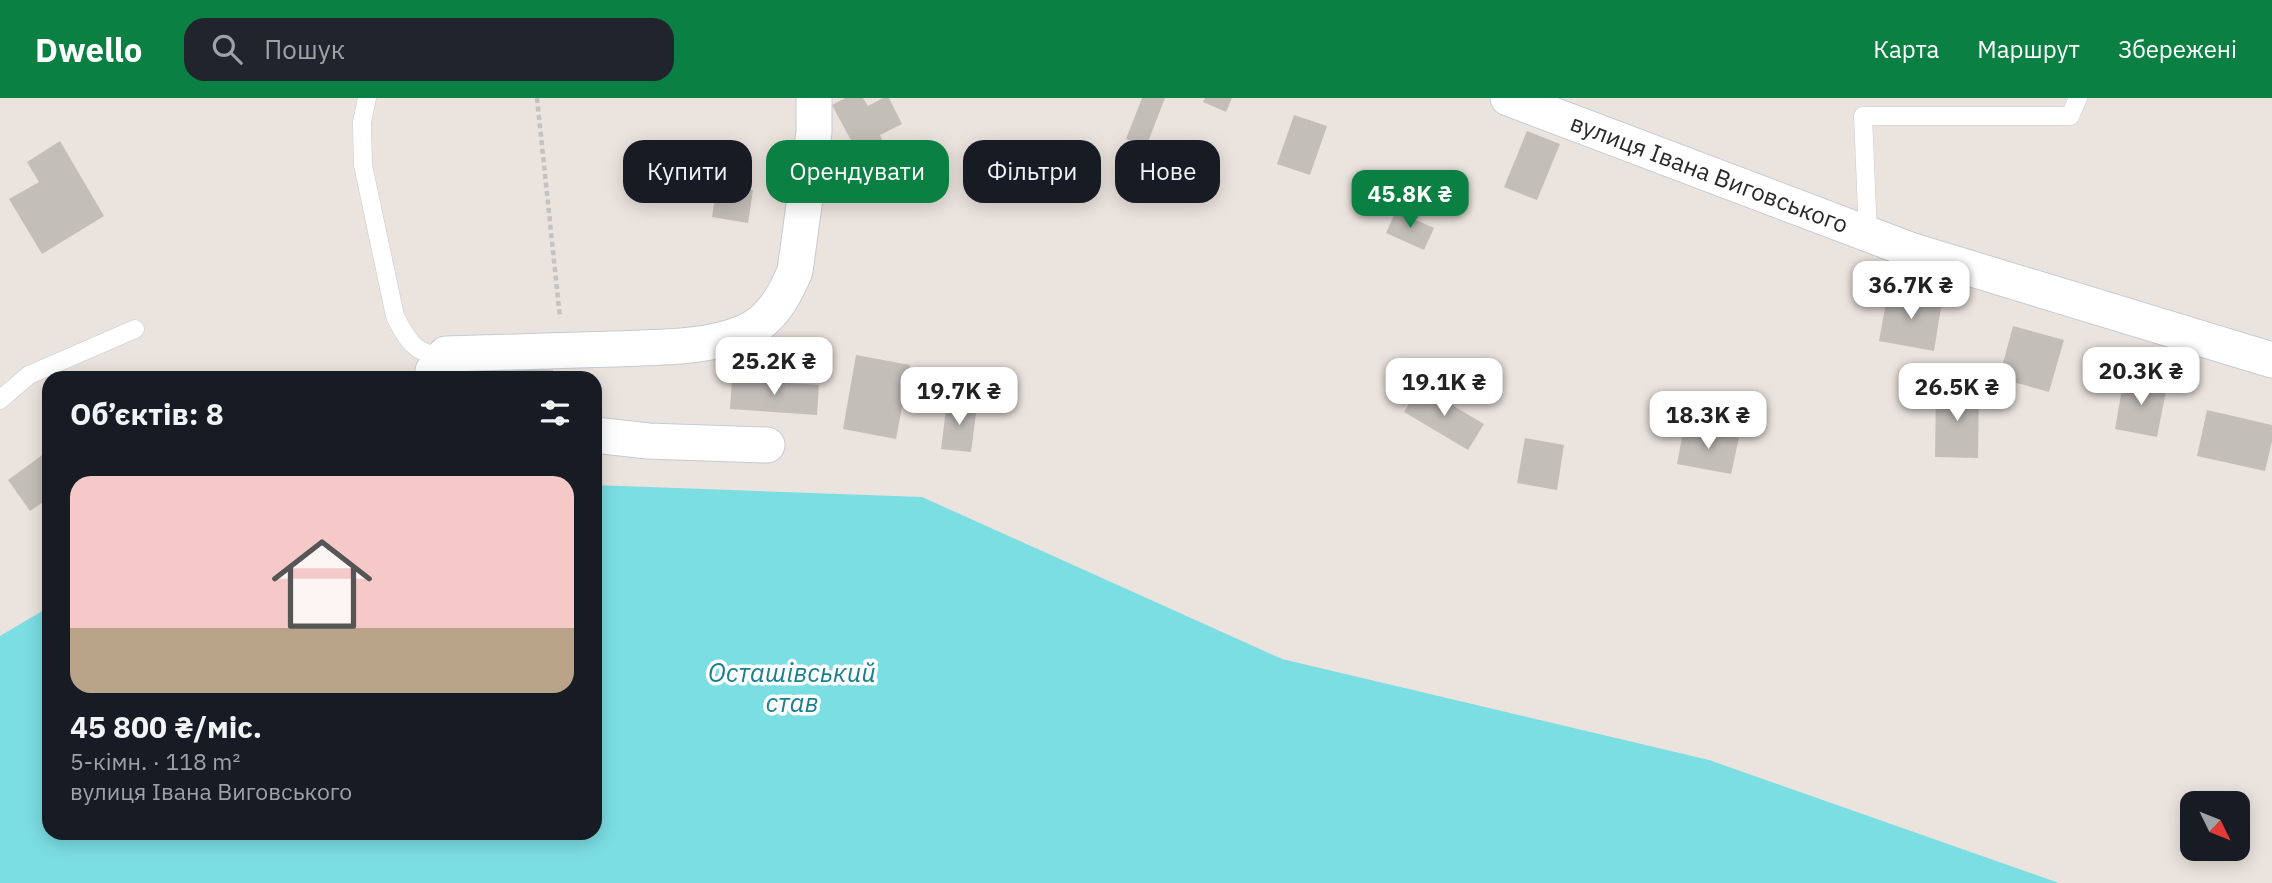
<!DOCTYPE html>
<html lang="uk">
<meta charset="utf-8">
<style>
body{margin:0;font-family:"IBM Plex Sans",sans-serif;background:#20242c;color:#f1f3f6;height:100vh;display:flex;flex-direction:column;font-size:26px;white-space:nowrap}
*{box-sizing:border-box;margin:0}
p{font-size:23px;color:#9ea1a6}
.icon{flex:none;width:38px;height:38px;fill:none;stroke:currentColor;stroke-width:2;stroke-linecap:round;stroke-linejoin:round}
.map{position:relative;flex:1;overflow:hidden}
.details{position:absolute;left:42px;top:273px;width:560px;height:469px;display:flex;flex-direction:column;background:#171b24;border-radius:21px;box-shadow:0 4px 18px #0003}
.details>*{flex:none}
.guide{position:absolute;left:623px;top:42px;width:665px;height:63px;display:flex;gap:14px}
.needle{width:46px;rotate:133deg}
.fabs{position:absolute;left:2180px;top:693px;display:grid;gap:14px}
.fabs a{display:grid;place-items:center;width:70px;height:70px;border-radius:14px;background:#171b24;box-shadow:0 4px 18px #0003;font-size:35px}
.price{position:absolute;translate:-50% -60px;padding:0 16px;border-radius:14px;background:#fff;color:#222;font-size:23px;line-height:46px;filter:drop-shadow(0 2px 4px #0008)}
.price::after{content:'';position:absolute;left:50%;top:42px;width:21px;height:16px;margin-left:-10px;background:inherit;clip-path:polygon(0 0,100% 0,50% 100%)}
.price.current{background:#0b8043;color:#fff}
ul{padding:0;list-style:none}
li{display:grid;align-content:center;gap:14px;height:371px;padding:0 28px}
li span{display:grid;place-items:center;height:217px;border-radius:21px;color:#555}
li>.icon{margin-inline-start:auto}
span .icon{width:126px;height:126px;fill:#fffc;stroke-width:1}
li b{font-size:30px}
h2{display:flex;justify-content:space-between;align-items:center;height:84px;padding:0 28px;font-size:30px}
.pill{padding:0 24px;border-radius:21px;background:#171b24;box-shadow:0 4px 18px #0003;font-size:24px;line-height:63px}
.pill.current{background:#0b8043;color:#fff}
header{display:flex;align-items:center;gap:42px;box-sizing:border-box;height:98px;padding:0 35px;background:#0b8043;color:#fff}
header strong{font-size:33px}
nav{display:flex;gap:38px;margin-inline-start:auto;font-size:24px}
.search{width:490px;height:63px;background:#20242c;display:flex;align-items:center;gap:18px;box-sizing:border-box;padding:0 24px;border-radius:21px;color:#9ea1a6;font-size:26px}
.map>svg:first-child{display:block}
.water{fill:#7bdee3}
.building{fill:#c4beb9}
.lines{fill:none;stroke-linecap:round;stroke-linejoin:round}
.lane-casing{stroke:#c5cbd3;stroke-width:19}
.street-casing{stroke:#c5cbd3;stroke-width:37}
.path{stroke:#c3c3c3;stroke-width:4.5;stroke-dasharray:5 3.5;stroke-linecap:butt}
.lane{stroke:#fff;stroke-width:18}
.street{stroke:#fff;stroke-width:35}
.labels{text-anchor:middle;stroke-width:7;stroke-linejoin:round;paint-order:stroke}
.street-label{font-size:24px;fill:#2a2a2a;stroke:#fff}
.water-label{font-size:26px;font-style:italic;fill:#1b808e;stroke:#fff}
</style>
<header>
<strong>Dwello</strong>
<div class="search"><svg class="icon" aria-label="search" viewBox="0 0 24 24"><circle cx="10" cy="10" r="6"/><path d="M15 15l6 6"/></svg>Пошук</div>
<nav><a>Карта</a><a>Маршрут</a><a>Збережені</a></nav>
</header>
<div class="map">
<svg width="2272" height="785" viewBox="0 0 2272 785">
<rect width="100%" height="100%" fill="#ebe3de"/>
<!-- water -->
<path class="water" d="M 595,387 L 922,399 L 1282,561 L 1709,662 L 2059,785 L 0,785 L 0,538 L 49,509 L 49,735 L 595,735 Z"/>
<!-- building -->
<path class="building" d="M 845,0 L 863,0 L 868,8 L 883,0 L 889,0 L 902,26 L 880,37 L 884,46 L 860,59 L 832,7 Z
M 1142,0 L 1165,0 L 1146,49 L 1126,41 Z
M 1205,0 L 1232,0 L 1226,14 L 1203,4 Z
M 1294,17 L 1327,28 L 1310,77 L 1277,66 Z
M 1527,33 L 1560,46 L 1537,102 L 1504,89 Z
M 60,43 L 104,118 L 42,156 L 9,101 L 39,84 L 27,64 Z
M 717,87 L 753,92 L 748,125 L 712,119 Z
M 1396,113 L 1434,130 L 1424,152 L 1386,135 Z
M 1888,193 L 1942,203 L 1934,253 L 1879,243 Z
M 2013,228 L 2064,242 L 2049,294 L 1999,280 Z
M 856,257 L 910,267 L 896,341 L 843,331 Z
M 465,265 L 553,272 L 553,280 L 464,280 Z
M 2124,280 L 2167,288 L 2157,339 L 2115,331 Z
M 732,281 L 819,287 L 817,317 L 730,311 Z
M 1420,288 L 1484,326 L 1468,352 L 1404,314 Z
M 1936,290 L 1979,290 L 1978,360 L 1935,359 Z
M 947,304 L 977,308 L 971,354 L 941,351 Z
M 2207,312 L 2272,327 L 2272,343 L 2265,373 L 2197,358 Z
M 1684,329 L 1739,340 L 1731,376 L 1677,366 Z
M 1525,340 L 1564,347 L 1557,392 L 1517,385 Z
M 49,352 L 49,400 L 30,413 L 8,382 Z"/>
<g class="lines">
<defs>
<path id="lane" d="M 367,0 L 362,24 L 363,67 L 395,218 C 406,241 418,261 446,256
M 1868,136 L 1863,18 L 2070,18 L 2078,0
M 0,302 L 29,277 L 135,231"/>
<g id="street">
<path id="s1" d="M 1508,0 L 1913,153 L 2272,262"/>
<path d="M 433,280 L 433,273 L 446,256 C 502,254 557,253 613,251 C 656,249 705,251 745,234 C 771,223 785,197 795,173 L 814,34 L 814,0"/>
<path d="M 595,337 L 648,343 L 767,347"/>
</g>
</defs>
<!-- lane casing -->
<use href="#lane" class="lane-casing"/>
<!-- street casing -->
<use href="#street" class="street-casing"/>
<!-- path -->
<path class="path" d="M 537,0 L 560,220"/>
<!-- lane -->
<use href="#lane" class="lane"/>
<!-- street -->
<use href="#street" class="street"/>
</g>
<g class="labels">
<!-- street labels -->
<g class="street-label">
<text dy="8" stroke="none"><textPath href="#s1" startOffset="215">вулиця Івана Виговського</textPath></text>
</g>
<!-- water labels -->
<g class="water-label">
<text x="792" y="584">Осташівський<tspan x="792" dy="30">став</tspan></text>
</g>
</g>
</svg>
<div class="fabs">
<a><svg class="needle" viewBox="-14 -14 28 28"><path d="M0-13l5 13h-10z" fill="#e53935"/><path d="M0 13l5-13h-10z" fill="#9ea1a6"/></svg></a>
</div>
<b class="price current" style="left:1410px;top:132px">45.8K ₴</b>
<b class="price" style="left:1911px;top:223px">36.7K ₴</b>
<b class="price" style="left:774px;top:299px">25.2K ₴</b>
<b class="price" style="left:2141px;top:309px">20.3K ₴</b>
<b class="price" style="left:1444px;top:320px">19.1K ₴</b>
<b class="price" style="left:1957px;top:325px">26.5K ₴</b>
<b class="price" style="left:959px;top:329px">19.7K ₴</b>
<b class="price" style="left:1708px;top:353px">18.3K ₴</b>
<div class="guide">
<a class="pill">Купити</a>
<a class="pill current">Орендувати</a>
<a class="pill">Фільтри</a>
<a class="pill">Нове</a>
</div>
<section class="details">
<h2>Об’єктів: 8<svg class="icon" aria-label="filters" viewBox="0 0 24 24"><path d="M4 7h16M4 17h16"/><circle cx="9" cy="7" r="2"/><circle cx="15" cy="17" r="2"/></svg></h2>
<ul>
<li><span style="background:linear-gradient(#f6c9c9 70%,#b9a48a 0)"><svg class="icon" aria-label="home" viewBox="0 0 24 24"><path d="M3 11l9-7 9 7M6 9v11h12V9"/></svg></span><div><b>45 800 ₴/міс.</b><p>5-кімн. · 118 m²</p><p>вулиця Івана Виговського</p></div></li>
</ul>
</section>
</div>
